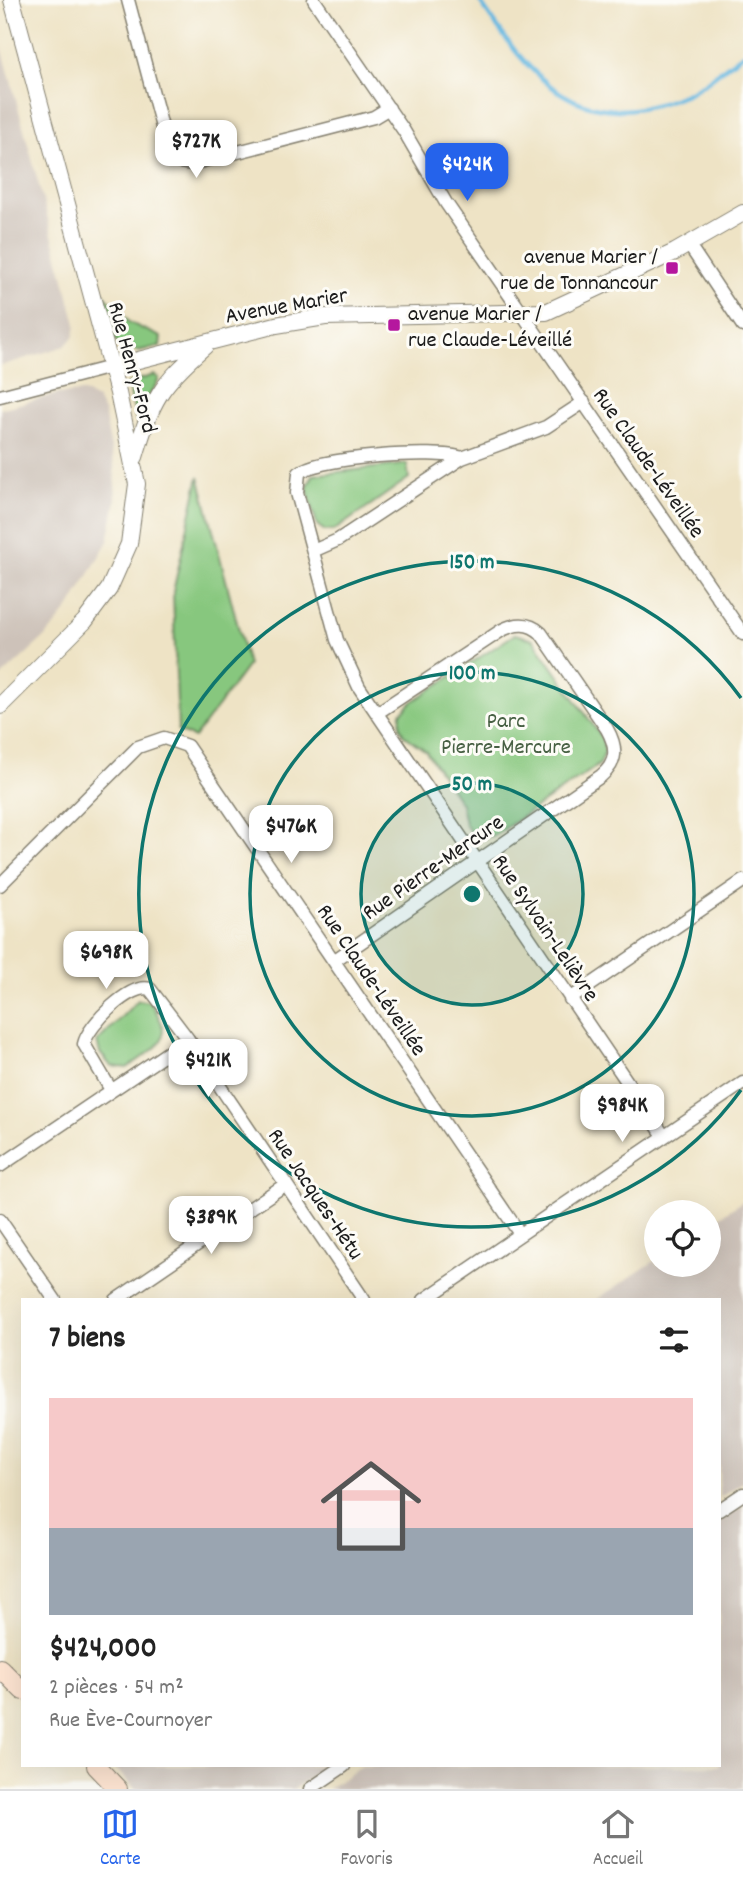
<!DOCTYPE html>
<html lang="fr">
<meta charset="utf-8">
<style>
body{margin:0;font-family:Dekko,sans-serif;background:#f6f6f6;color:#222;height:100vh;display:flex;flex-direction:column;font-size:26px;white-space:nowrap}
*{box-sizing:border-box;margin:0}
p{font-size:23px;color:#767676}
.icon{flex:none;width:38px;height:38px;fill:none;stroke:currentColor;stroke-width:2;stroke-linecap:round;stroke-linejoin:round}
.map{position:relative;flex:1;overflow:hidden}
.panel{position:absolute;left:21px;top:1298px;width:700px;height:469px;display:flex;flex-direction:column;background:#fff;border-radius:0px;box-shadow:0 7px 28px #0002}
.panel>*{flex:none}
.buttons{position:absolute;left:644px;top:1200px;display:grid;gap:14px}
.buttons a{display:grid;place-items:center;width:77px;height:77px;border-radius:50%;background:#fff;box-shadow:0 7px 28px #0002;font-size:35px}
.price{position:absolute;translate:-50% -60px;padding:0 16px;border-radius:14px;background:#fff;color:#222;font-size:23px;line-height:46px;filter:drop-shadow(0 2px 4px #0008)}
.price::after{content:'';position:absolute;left:50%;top:42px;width:21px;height:16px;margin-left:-10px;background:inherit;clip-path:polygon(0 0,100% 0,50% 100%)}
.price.selected{background:#2563eb;color:#fff}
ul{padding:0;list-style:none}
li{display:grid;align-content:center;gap:14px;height:371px;padding:0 28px}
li+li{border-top:2px solid #e0e0e0}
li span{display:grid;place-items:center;height:217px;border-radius:0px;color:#555}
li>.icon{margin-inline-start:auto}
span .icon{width:126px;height:126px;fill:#fffc;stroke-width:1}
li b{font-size:30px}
h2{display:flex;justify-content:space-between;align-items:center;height:84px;padding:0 28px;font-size:30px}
.menu{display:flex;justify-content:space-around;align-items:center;height:98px;border-top:2px solid #e0e0e0;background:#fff;font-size:19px;color:#767676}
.menu a{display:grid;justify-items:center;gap:4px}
.menu .selected{color:#2563eb}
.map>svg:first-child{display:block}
.industrial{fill:#cdc2b9}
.green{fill:#87c77e;stroke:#52724d;stroke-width:2}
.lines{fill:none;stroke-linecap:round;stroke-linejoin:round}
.stream{stroke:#64b7e0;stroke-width:4.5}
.minor-casing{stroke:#858070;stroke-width:15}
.tertiary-casing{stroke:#858070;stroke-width:18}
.secondary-casing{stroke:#858070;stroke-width:20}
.minor{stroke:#fff;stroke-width:12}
.tertiary{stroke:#fff;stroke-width:16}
.secondary{stroke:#fde4d1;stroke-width:18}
.ring{fill:none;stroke:#0f766e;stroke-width:3.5}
.poi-dot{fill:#b5179e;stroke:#fdfcf7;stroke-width:2.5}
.labels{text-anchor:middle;stroke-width:6;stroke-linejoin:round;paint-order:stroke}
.poi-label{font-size:23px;fill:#1c1c1c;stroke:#fdfcf7;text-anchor:end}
.street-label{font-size:23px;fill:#1c1c1c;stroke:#fdfcf7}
.park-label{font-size:23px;fill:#476043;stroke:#fdfcf7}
.centre{fill:#0f766e;stroke:#fdfcf7;stroke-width:3.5}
.ring-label{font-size:21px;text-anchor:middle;font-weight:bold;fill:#0f766e;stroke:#fdfcf7;stroke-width:6;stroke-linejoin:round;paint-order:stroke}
</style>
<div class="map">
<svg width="743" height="1789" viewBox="0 0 743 1789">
<rect width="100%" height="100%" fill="#fdfcf7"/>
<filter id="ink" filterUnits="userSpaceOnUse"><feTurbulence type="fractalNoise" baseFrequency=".0143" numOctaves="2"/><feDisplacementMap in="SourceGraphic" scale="14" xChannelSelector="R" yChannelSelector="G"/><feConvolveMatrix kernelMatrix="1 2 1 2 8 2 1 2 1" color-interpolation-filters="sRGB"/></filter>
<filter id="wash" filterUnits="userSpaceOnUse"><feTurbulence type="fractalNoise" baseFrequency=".00686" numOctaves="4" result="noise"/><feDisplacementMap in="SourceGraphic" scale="28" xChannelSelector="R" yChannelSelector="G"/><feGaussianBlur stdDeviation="1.57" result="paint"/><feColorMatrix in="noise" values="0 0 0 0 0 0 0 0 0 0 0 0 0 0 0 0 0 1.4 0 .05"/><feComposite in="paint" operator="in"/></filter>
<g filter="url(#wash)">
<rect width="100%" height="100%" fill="#eee3c5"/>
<!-- industrial -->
<path class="industrial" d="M 0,40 L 76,324 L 74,336 L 65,346 L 0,366 Z
M 84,392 L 97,399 L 104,412 L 114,465 L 116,500 L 108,541 L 70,607 L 48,634 L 0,678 L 0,409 L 58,394 Z
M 743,1201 L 743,1482 L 719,1498 L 719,1300 L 596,1300 L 656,1260 L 656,1265 L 709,1265 L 709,1224 Z
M 743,1506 L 743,1789 L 328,1789 L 362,1766 L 719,1766 L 719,1522 Z
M 113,1766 L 327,1766 L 293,1789 L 136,1789 Z"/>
<!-- green -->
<path class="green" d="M 101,291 L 130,323 L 161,337 L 160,346 L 138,351 L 118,344 L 111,332 Z
M 154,375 L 159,378 L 158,381 L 136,419 L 128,383 Z
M 407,464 L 409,478 L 335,530 L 325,531 L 317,525 L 307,488 L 313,475 Z
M 199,476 L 248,665 L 194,738 L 178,731 L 173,592 Z
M 515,634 L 533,639 L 602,738 L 605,752 L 600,764 L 495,835 L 482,838 L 471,833 L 465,824 L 461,804 L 426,751 L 404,735 L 400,727 L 401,713 L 412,702 Z
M 138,1000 L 150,1002 C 177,1041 159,1045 127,1068 L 111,1066 L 100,1053 L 97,1042 Z"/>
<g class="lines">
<!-- stream -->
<path class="stream" d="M 479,0 C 531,79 579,138 681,96 C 703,88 724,67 743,54"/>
</g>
</g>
<g filter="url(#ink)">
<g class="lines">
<defs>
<path id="minor" d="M 128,0 L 167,146 C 172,160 180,165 195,163 L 374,117 L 389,108
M 314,0 L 404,131 L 446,203 L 743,634
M 689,245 L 743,326
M 0,396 L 111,367
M 462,458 C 438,449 317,457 299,473 L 297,493 L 337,640 L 359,687 L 664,1136
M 313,551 L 338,540 L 462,458 L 546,427 L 584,402
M 0,885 L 138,747 L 164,738 L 187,746 L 520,1234
M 335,960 L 601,776 C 618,762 617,747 607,729 L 541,633 C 529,622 516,623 502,630 L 377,713
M 570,999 L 743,881
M 111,1090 L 84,1044 C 88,1025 131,982 150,989 L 188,1039
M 0,1166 L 188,1039 L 364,1300
M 0,1220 L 55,1300
M 116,1300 L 286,1184
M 424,1300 L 743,1083
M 719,1510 L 743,1494
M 310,1789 L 344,1766"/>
<path id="tertiary" d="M 111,367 L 276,325 L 325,317 L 546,312 L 675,252 L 743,213
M 135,457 C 152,399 160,385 205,346
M 0,706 L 85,621 L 109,589 L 129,544 L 137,484 L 118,393 L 12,0"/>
<path id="secondary" d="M 0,1668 L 23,1691
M 96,1766 L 118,1789"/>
</defs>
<!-- minor casing -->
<use href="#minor" class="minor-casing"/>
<!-- tertiary casing -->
<use href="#tertiary" class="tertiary-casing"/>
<!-- secondary casing -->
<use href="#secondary" class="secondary-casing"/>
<!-- minor -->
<use href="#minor" class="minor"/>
<!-- tertiary -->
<use href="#tertiary" class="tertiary"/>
<!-- secondary -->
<use href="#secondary" class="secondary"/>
</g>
</g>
<!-- distance rings -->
<circle cx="472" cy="894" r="111" fill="#0f766e" fill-opacity=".12"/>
<g class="ring">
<circle cx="472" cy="894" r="111"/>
<circle cx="472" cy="894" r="222"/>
<path d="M741 1090A333 333 0 1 1 741 698"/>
</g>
<!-- markers -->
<g class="poi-dot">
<rect x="665" y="261" width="14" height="14" rx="3.5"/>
<rect x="387" y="318" width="14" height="14" rx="3.5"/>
</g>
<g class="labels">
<!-- poi labels -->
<g class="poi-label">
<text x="658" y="263">avenue Marier /<tspan x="658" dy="26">rue de Tonnancour</tspan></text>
<text x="408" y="320" text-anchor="start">avenue Marier /<tspan x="408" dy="26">rue Claude-Léveillé</tspan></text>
</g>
<!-- street labels -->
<g class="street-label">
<text transform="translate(286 304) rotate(-10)" y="8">Avenue Marier</text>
<text transform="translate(134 367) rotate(75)" y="8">Rue Henry-Ford</text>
<text transform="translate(650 462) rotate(55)" y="8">Rue Claude-Léveillée</text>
<text transform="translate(432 866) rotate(-35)" y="8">Rue Pierre-Mercure</text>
<text transform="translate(547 927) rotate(56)" y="8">Rue Sylvain-Lelièvre</text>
<text transform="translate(373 979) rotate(56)" y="8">Rue Claude-Léveillée</text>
<text transform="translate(317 1193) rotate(56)" y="8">Rue Jacques-Hétu</text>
</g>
<!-- park labels -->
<g class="park-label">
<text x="506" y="727">Parc<tspan x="506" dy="26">Pierre-Mercure</tspan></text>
</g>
</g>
<circle cx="472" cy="894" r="10" class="centre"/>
<g class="ring-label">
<text x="472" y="568">150 m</text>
<text x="472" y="679">100 m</text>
<text x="472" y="790">50 m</text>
</g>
</svg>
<div class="buttons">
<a><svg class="icon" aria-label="locate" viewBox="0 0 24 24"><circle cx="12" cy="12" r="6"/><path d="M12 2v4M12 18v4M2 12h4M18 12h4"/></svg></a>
</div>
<b class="price" style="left:196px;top:180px">$727K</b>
<b class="price selected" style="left:467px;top:203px">$424K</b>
<b class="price" style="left:291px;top:865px">$476K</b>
<b class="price" style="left:106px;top:991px">$698K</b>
<b class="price" style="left:208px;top:1099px">$421K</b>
<b class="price" style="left:622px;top:1144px">$984K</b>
<b class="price" style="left:211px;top:1256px">$389K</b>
<section class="panel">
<h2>7 biens<svg class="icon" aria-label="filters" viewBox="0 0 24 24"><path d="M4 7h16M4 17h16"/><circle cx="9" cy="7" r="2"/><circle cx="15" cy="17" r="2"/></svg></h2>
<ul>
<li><span style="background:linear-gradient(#f6c9c9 60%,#9aa5b1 0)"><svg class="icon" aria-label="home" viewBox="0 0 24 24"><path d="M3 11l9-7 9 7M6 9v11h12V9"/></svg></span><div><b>$424,000</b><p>2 pièces · 54 m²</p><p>Rue Ève-Cournoyer</p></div></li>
</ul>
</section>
</div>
<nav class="menu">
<a class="selected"><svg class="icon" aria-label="map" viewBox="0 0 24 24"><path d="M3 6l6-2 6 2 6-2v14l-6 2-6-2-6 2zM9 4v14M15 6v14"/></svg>Carte</a>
<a><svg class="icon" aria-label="saved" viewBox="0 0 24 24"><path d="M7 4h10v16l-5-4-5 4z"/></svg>Favoris</a>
<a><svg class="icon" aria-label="home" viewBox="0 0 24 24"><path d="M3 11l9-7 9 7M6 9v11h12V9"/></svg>Accueil</a>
</nav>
